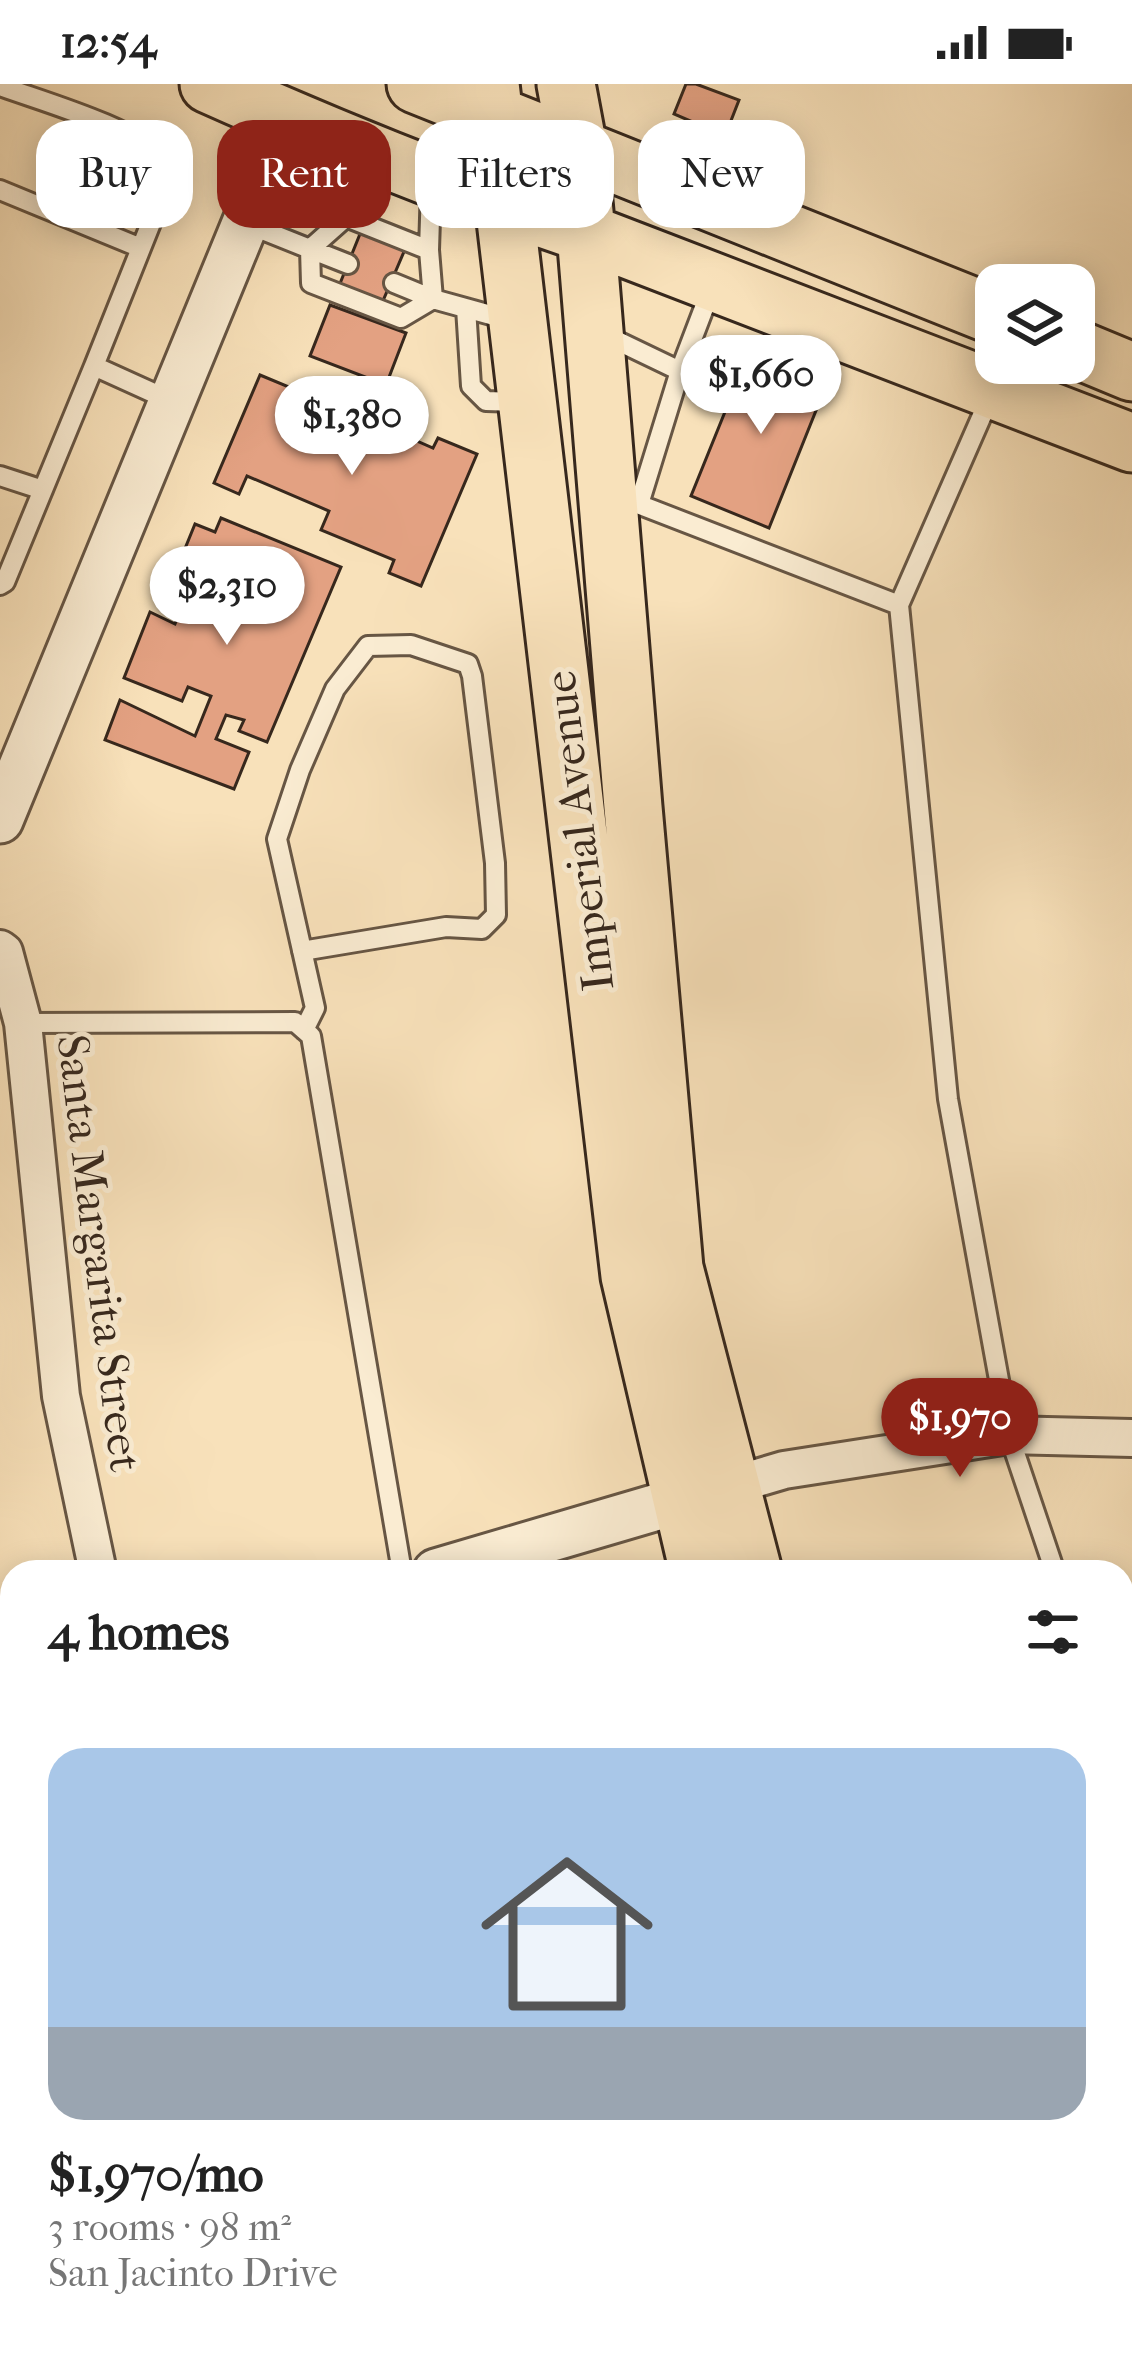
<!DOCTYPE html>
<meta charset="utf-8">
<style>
body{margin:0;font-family:"IM FELL French Canon",serif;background:#f6f6f6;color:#222;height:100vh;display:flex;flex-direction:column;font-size:45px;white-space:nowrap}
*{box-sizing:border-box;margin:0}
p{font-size:39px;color:#767676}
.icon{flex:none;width:66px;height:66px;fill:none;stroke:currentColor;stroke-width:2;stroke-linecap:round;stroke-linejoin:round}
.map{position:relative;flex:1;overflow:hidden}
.sheet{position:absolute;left:0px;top:1476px;width:1134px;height:804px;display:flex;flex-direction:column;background:#fff;border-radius:36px 36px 0 0;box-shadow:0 6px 30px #0003}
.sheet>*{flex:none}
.guide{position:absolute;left:36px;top:36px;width:1062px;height:108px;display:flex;gap:24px}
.fabs{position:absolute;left:975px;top:180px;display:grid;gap:24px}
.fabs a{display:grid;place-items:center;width:120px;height:120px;border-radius:24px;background:#fff;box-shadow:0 6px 30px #0003;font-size:60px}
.price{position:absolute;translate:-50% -102px;padding:0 27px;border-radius:42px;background:#fff;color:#222;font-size:39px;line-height:78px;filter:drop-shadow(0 3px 6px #0008)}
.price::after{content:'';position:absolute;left:50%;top:72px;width:36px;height:27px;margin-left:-18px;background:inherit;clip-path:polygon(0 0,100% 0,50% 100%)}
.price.current{background:#8f2418;color:#fff}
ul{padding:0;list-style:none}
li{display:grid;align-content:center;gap:24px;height:636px;padding:0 48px}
li span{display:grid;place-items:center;height:372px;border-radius:36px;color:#555}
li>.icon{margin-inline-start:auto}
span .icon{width:216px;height:216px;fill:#fffc;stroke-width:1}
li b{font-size:51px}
h2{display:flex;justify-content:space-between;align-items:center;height:144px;padding:0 48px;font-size:51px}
.pill{padding:0 42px;border-radius:36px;background:#fff;box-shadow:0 6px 30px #0003;font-size:42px;line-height:108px}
.pill.current{background:#8f2418;color:#fff}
.status{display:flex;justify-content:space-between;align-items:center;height:84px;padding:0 60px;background:#fff;direction:ltr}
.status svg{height:33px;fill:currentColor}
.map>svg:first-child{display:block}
.building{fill:#e3a182;stroke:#37281d;stroke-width:3}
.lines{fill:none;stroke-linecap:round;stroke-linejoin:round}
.service-casing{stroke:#675644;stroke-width:24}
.minor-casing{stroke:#675644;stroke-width:42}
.tertiary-casing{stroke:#675644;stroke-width:51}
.primary-casing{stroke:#37281d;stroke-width:63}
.service{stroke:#faecd2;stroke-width:18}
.minor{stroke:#faecd2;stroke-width:36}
.tertiary{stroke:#faecd2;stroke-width:45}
.primary{stroke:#f8e1ba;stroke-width:57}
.labels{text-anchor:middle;stroke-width:10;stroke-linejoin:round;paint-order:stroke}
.street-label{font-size:45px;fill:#37281d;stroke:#faecd2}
</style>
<div class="status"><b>12:54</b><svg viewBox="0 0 49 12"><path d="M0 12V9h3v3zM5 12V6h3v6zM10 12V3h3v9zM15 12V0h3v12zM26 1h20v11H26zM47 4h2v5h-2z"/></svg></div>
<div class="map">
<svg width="1132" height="2280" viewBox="0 0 1132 2280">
<rect width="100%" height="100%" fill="#f8e1ba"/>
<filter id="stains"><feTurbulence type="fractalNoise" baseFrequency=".00167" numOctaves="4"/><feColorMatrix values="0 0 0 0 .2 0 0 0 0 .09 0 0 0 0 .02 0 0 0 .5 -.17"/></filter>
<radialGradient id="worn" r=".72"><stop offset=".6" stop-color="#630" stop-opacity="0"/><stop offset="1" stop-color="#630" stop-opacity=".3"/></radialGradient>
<!-- building -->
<path class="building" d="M 686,0 L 696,0 L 739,16 L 725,52 L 674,30 Z
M 362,145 L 406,163 L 382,219 L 339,202 Z
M 330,221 L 406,249 L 386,301 L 310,272 Z
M 750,266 L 798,285 L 803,272 L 833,284 L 769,444 L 691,412 Z
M 260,291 L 289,303 L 285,312 L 296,317 L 292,326 L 377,361 L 385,343 L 433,364 L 438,354 L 477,370 L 421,502 L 389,489 L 394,476 L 321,446 L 329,427 L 247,392 L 239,410 L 214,399 Z
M 221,434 L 341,483 L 267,658 L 239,647 L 244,636 L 226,631 L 216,655 L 249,668 L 234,705 L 105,656 L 120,616 L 195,652 L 211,612 L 188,603 L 182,617 L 124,594 L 150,528 L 175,540 L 199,479 L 182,472 L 195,440 L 215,448 Z"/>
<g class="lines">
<defs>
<path id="service" d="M 0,2 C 47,19 133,43 167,77 L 167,99 L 94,282 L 169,316
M 0,106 L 141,164
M 346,133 L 354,73
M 245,139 L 310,165 L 311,199 L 401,234 L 433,215 L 429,166 L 346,133 L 310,165 L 348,180
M 429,166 L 431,103
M 394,199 L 433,215 L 509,236
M 466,224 L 471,302 L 486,317 L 520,318
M 603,250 L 680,287
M 991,311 L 899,521 L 948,1015 L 1009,1351 L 1055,1488
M 0,392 L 43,406
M 617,412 L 899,521
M 639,420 L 680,287 L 712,203
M 0,501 L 5,498 L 94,282
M 302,867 L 446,843 L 482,845 L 496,831 L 495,779 L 472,592 L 468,580 L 411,561 L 368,562 L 335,605 L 300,686 L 277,755 L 315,924 L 304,946
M 23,939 L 295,938 L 311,952 L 402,1488
M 1122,1709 L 1132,1741
M 611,2268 L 612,2280"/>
<path id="minor" d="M 0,865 L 4,868 L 23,939 L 61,1312 L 98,1488
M 730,1402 L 784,1386 L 1009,1351 L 1132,1354
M 351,2268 L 382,2280"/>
<path id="tertiary" d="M 0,736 L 288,35
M 436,1488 L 715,1406
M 0,1593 L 12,1593"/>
<path id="primary" d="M 209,0 C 332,55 458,106 586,149 L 1132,359
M 416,0 L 996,232
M 490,0 L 630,1192 L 699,1488
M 566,0 L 578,64 L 586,149 L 633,723 L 674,1184 L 753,1488
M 1074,264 L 1132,288
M 904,2280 L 905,2268"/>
</defs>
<!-- service casing -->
<use href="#service" class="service-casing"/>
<!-- minor casing -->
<use href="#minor" class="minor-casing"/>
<!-- tertiary casing -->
<use href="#tertiary" class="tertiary-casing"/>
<!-- primary casing -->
<use href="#primary" class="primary-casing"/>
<!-- service -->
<use href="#service" class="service"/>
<!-- minor -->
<use href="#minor" class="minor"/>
<!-- tertiary -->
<use href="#tertiary" class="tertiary"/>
<!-- primary -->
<use href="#primary" class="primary"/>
</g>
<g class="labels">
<!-- street labels -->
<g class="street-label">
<text transform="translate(578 747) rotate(-97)" y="16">Imperial Avenue</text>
<text transform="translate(100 1169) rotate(83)" y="16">Santa Margarita Street</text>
</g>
</g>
<rect width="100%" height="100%" filter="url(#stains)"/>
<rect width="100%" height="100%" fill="url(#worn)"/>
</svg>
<div class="fabs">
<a><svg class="icon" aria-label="layers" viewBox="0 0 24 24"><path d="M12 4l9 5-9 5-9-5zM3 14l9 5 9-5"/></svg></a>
</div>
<b class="price" style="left:761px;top:353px">$1,660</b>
<b class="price" style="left:352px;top:394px">$1,380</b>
<b class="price" style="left:227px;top:564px">$2,310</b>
<b class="price current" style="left:960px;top:1396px">$1,970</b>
<div class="guide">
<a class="pill">Buy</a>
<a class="pill current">Rent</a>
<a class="pill">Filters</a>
<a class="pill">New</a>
</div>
<section class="sheet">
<h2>4 homes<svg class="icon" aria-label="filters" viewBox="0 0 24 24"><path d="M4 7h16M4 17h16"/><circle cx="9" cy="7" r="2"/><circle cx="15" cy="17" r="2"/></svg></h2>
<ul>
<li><span style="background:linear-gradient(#a9c7e8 75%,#9aa5b1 0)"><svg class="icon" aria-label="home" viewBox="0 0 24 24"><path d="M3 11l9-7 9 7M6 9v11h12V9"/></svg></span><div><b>$1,970/mo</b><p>3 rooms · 98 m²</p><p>San Jacinto Drive</p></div></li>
</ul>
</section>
</div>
